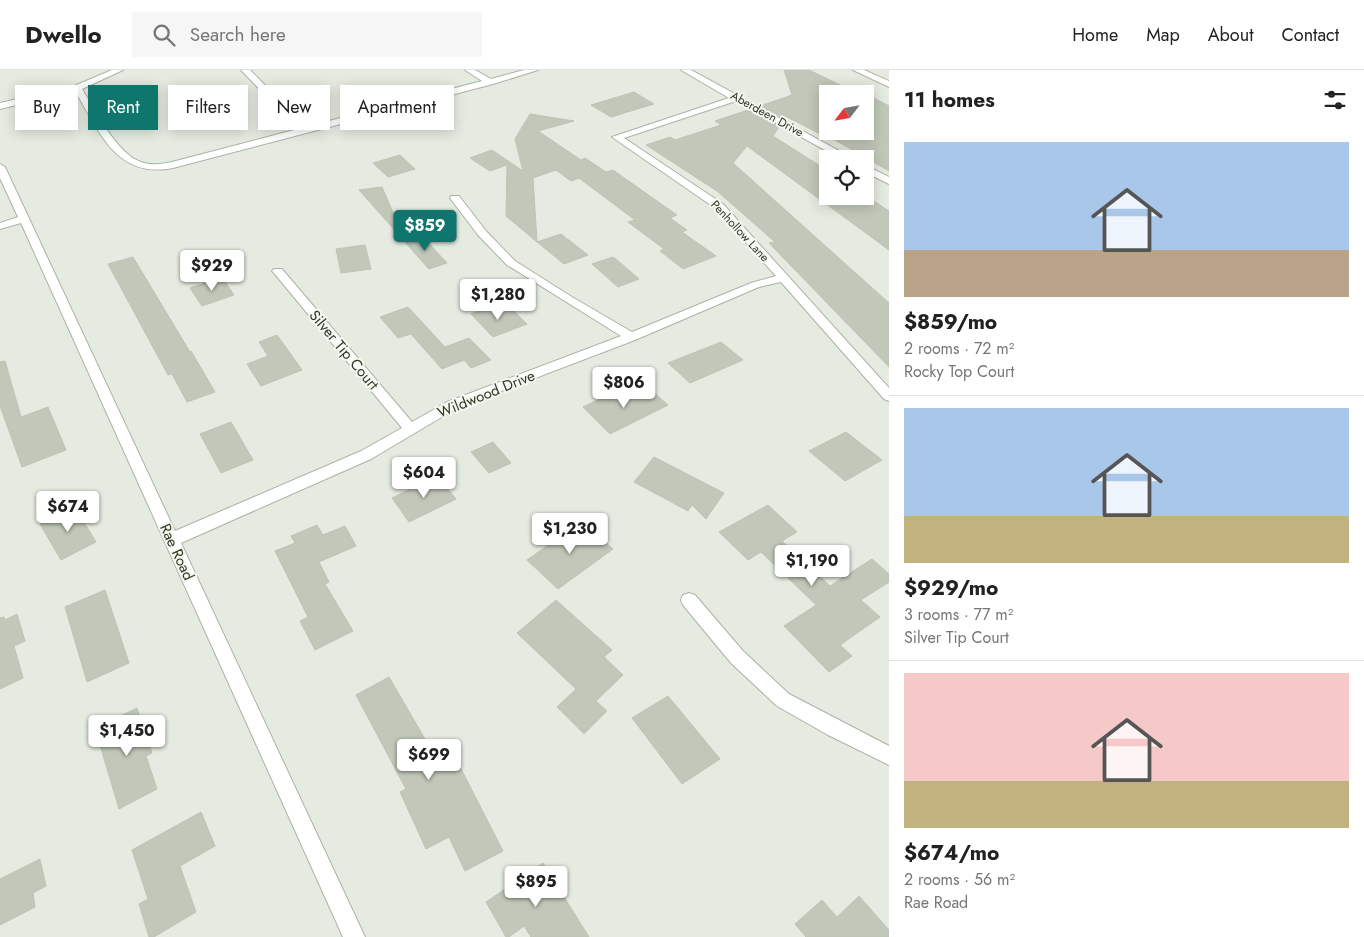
<!DOCTYPE html>
<meta charset="utf-8">
<style>
body{margin:0;font-family:Jost,sans-serif;background:#f6f6f6;color:#222;height:100vh;display:flex;flex-direction:column;font-size:19px;white-space:nowrap}
*{box-sizing:border-box;margin:0}
p{font-size:16px;color:#767676}
.icon{flex:none;width:28px;height:28px;fill:none;stroke:currentColor;stroke-width:2;stroke-linecap:round;stroke-linejoin:round}
.map{position:relative;flex:1;overflow:hidden}
.side{display:flex;flex-direction:column;background:#fff;width:475px}
.side>*{flex:none}
.banner{position:absolute;left:15px;top:15px;width:475px;height:45px;display:flex;gap:10px}
.needle{width:32px;rotate:239deg}
.tools{position:absolute;left:819px;top:15px;display:grid;gap:10px}
.tools a{display:grid;place-items:center;width:55px;height:55px;border-radius:0px;background:#fff;box-shadow:0 2px 12px #0003;font-size:25px}
.price{position:absolute;translate:-50% -42px;padding:0 11px;border-radius:5px;background:#fff;color:#222;font-size:16px;line-height:32px;filter:drop-shadow(0 1px 2px #0008)}
.price::after{content:'';position:absolute;left:50%;top:30px;width:15px;height:11px;margin-left:-8px;background:inherit;clip-path:polygon(0 0,100% 0,50% 100%)}
.price.selected{background:#0f766e;color:#fff}
ul{padding:0;list-style:none}
li{display:grid;align-content:center;gap:10px;height:265px;padding:0 15px}
li+li{border-top:1px solid #e0e0e0}
li span{display:grid;place-items:center;height:155px;border-radius:0px;color:#555}
li>.icon{margin-inline-start:auto}
span .icon{width:90px;height:90px;fill:#fffc;stroke-width:1}
li b{font-size:21px}
h2{display:flex;justify-content:space-between;align-items:center;height:60px;padding:0 15px;font-size:21px}
.tag{padding:0 18px;border-radius:0px;background:#fff;box-shadow:0 2px 12px #0003;font-size:18px;line-height:45px}
.tag.selected{background:#0f766e;color:#fff}
header{display:flex;align-items:center;gap:30px;box-sizing:border-box;height:70px;padding:0 25px;background:#fff;border-bottom:1px solid #e0e0e0}
header strong{font-size:24px}
nav{display:flex;gap:28px;margin-inline-start:auto;font-size:18px}
.search{width:350px;height:45px;background:#f6f6f6;display:flex;align-items:center;gap:12px;box-sizing:border-box;padding:0 18px;border-radius:0px;color:#767676;font-size:19px}
main{display:flex;flex:1;min-height:0}
.map>svg:first-child{display:block}
.building{fill:#c1c8b9;stroke:#bcc4b4}
.lines{fill:none;stroke-linecap:round;stroke-linejoin:round}
.minor-casing{stroke:#aab2a4;stroke-width:2}
.secondary-casing{stroke:#aab6a0;stroke-width:2}
.minor{fill:#fff;fill-rule:evenodd}
.secondary{fill:#fff;fill-rule:evenodd}
.labels{text-anchor:middle;stroke-width:4;stroke-linejoin:round;paint-order:stroke}
.far-street-label{font-size:12px;fill:#2c3a22;stroke:#f5f7f1}
.street-label{font-size:15px;fill:#2c3a22;stroke:#f5f7f1}
</style>
<header>
<strong>Dwello</strong>
<div class="search"><svg class="icon" aria-label="search" viewBox="0 0 24 24"><circle cx="10" cy="10" r="6"/><path d="M15 15l6 6"/></svg>Search here</div>
<nav><a>Home</a><a>Map</a><a>About</a><a>Contact</a></nav>
</header>
<main>
<div class="map">
<svg width="889" height="867" viewBox="0 0 889 867">
<rect width="100%" height="100%" fill="#e6ebe1"/>
<!-- building -->
<path class="building" d="M 784,0 L 809,0 L 859,24 L 828,24 L 828,61 L 865,61 L 865,27 L 870,26 L 889,36 L 889,101 L 828,66 L 828,68 L 785,46 L 783,48 L 760,36 L 792,25 Z
M 634,22 L 654,34 L 611,47 L 591,35 Z
M 748,40 L 779,57 L 773,66 L 828,101 L 828,126 L 866,126 L 889,141 L 889,180 L 747,76 L 733,93 L 889,233 L 889,297 L 769,173 L 775,172 L 717,121 L 646,75 L 670,67 L 675,70 L 721,55 L 715,51 Z
M 530,44 L 574,51 L 538,61 L 581,90 L 585,88 L 606,102 L 613,100 L 630,112 L 677,145 L 670,148 L 687,160 L 682,162 L 716,186 L 683,199 L 660,181 L 664,179 L 628,152 L 635,150 L 579,108 L 571,111 L 556,100 L 533,108 L 537,172 L 506,146 L 507,95 L 490,101 L 470,88 L 492,80 L 523,101 L 515,69 Z
M 400,85 L 415,99 L 388,107 L 373,93 Z
M 382,117 L 402,163 L 399,165 L 359,120 Z
M 561,164 L 588,185 L 564,194 L 537,172 Z
M 421,165 L 447,193 L 429,199 L 403,170 Z
M 365,175 L 371,199 L 341,203 L 336,179 Z
M 133,187 L 190,282 L 191,281 L 215,322 L 187,332 L 172,304 L 168,305 L 108,194 Z
M 613,187 L 623,195 L 639,209 L 618,217 L 592,194 Z
M 222,207 L 234,225 L 202,236 L 190,218 Z
M 493,236 L 500,244 L 512,239 L 527,254 L 493,267 L 471,244 Z
M 408,237 L 445,277 L 469,268 L 491,290 L 471,298 L 464,290 L 442,299 L 411,264 L 398,268 L 380,247 Z
M 277,265 L 302,300 L 261,316 L 247,294 L 268,286 L 259,272 Z
M 721,272 L 743,290 L 690,313 L 668,293 Z
M 5,291 L 21,347 L 48,337 L 66,380 L 22,397 L 0,336 L 0,292 Z
M 649,318 L 668,335 L 610,364 L 583,337 L 613,323 L 622,331 Z
M 231,352 L 253,390 L 221,403 L 200,364 Z
M 846,362 L 882,390 L 845,411 L 809,381 Z
M 493,372 L 511,393 L 489,403 L 471,382 Z
M 654,387 L 724,423 L 706,449 L 692,435 L 688,441 L 634,412 Z
M 437,406 L 456,429 L 409,452 L 392,428 Z
M 768,435 L 797,462 L 782,471 L 830,516 L 872,489 L 889,504 L 889,512 L 861,530 L 880,547 L 840,575 L 852,586 L 829,602 L 784,556 L 816,535 L 761,482 L 748,490 L 719,462 Z
M 74,436 L 96,472 L 61,490 L 40,454 Z
M 582,451 L 613,479 L 558,519 L 527,490 Z
M 317,455 L 323,465 L 345,456 L 356,476 L 319,492 L 329,512 L 325,514 L 353,561 L 315,580 L 300,551 L 308,547 L 275,481 L 295,473 L 291,466 Z
M 105,520 L 129,593 L 87,612 L 65,537 Z
M 556,530 L 612,580 L 604,587 L 623,605 L 596,631 L 607,641 L 584,664 L 557,637 L 576,619 L 517,563 Z
M 17,544 L 25,571 L 14,576 L 23,608 L 0,619 L 0,548 L 4,547 L 5,550 Z
M 389,607 L 443,700 L 458,693 L 503,781 L 465,801 L 449,767 L 426,779 L 400,722 L 406,719 L 356,625 Z
M 668,626 L 720,689 L 682,714 L 632,648 Z
M 137,638 L 152,683 L 146,686 L 157,719 L 119,739 L 95,658 Z
M 201,742 L 215,776 L 180,796 L 196,842 L 154,867 L 149,867 L 139,834 L 148,829 L 132,780 Z
M 40,789 L 46,816 L 33,823 L 35,837 L 0,855 L 0,809 Z
M 543,793 L 589,867 L 531,867 L 524,856 L 509,867 L 506,867 L 486,832 Z
M 859,826 L 889,860 L 889,867 L 806,867 L 795,854 L 822,830 L 837,847 Z"/>
<g class="lines">
<defs>
<path id="minor" d="M 112,0 L 123,0 L 82,19 C 95,40 117,84 141,92 C 151,96 162,94 172,92 L 298,59 L 241,0 L 250,0 L 306,57 L 482,11 L 465,0 L 475,0 L 491,9 L 524,0 L 538,0 L 493,14 L 173,98 C 116,109 100,62 75,21 L 0,39 L 0,33 L 74,16 Z
M 681,0 L 691,0 L 854,89 L 841,89 L 736,31 L 624,68 L 723,134 L 889,318 L 889,331 L 884,329 L 781,212 L 759,217 L 635,270 L 457,338 L 371,389 L 181,473 L 365,867 L 343,867 L 21,153 L 0,159 L 0,153 L 18,147 L 0,108 L 0,94 L 5,97 L 175,461 L 361,381 L 402,358 L 274,203 L 272,201 L 274,199 L 282,199 L 412,352 L 447,332 L 621,266 L 507,195 L 478,165 L 450,128 L 451,126 L 459,126 L 486,161 L 515,191 L 572,227 L 632,262 L 751,213 L 776,206 L 715,138 L 612,67 L 729,28 Z
M 865,95 L 889,107 L 889,114 L 865,102 Z
M 689,523 L 695,525 L 743,581 L 789,624 L 889,676 L 889,695 L 828,665 L 777,636 L 731,593 L 683,535 L 681,530 L 683,525 Z"/>
<path id="secondary" d="M 853,0 L 864,0 L 889,11 L 889,17 Z"/>
</defs>
<!-- minor casing -->
<use href="#minor" class="minor-casing"/>
<!-- secondary casing -->
<use href="#secondary" class="secondary-casing"/>
<!-- minor -->
<use href="#minor" class="minor"/>
<!-- secondary -->
<use href="#secondary" class="secondary"/>
</g>
<g class="labels">
<!-- far-street labels -->
<g class="far-street-label">
<text transform="translate(767 44) rotate(29)" y="4">Aberdeen Drive</text>
<text transform="translate(740 161) rotate(47)" y="4">Penhollow Lane</text>
</g>
<!-- street labels -->
<g class="street-label">
<text transform="translate(344 280) rotate(50)" y="5">Silver Tip Court</text>
<text transform="translate(486 324) rotate(-22)" y="5">Wildwood Drive</text>
<text transform="translate(177 482) rotate(65)" y="5">Rae Road</text>
</g>
</g>
</svg>
<div class="tools">
<a><svg class="needle" viewBox="-14 -14 28 28"><path d="M0-13l5 13h-10z" fill="#e53935"/><path d="M0 13l5-13h-10z" fill="#767676"/></svg></a>
<a><svg class="icon" aria-label="locate" viewBox="0 0 24 24"><circle cx="12" cy="12" r="6"/><path d="M12 2v4M12 18v4M2 12h4M18 12h4"/></svg></a>
</div>
<b class="price selected" style="left:425px;top:182px">$859</b>
<b class="price" style="left:212px;top:222px">$929</b>
<b class="price" style="left:498px;top:251px">$1,280</b>
<b class="price" style="left:624px;top:339px">$806</b>
<b class="price" style="left:424px;top:429px">$604</b>
<b class="price" style="left:68px;top:463px">$674</b>
<b class="price" style="left:570px;top:485px">$1,230</b>
<b class="price" style="left:812px;top:517px">$1,190</b>
<b class="price" style="left:127px;top:687px">$1,450</b>
<b class="price" style="left:429px;top:711px">$699</b>
<b class="price" style="left:536px;top:838px">$895</b>
<div class="banner">
<a class="tag">Buy</a>
<a class="tag selected">Rent</a>
<a class="tag">Filters</a>
<a class="tag">New</a>
<a class="tag">Apartment</a>
</div>
</div>
<section class="side">
<h2>11 homes<svg class="icon" aria-label="filters" viewBox="0 0 24 24"><path d="M4 7h16M4 17h16"/><circle cx="9" cy="7" r="2"/><circle cx="15" cy="17" r="2"/></svg></h2>
<ul>
<li><span style="background:linear-gradient(#a9c7e8 70%,#b9a48a 0)"><svg class="icon" aria-label="home" viewBox="0 0 24 24"><path d="M3 11l9-7 9 7M6 9v11h12V9"/></svg></span><div><b>$859/mo</b><p>2 rooms · 72 m²</p><p>Rocky Top Court</p></div></li>
<li><span style="background:linear-gradient(#a9c7e8 70%,#c2b280 0)"><svg class="icon" aria-label="home" viewBox="0 0 24 24"><path d="M3 11l9-7 9 7M6 9v11h12V9"/></svg></span><div><b>$929/mo</b><p>3 rooms · 77 m²</p><p>Silver Tip Court</p></div></li>
<li><span style="background:linear-gradient(#f6c9c9 70%,#c2b280 0)"><svg class="icon" aria-label="home" viewBox="0 0 24 24"><path d="M3 11l9-7 9 7M6 9v11h12V9"/></svg></span><div><b>$674/mo</b><p>2 rooms · 56 m²</p><p>Rae Road</p></div></li>
</ul>
</section>
</main>
